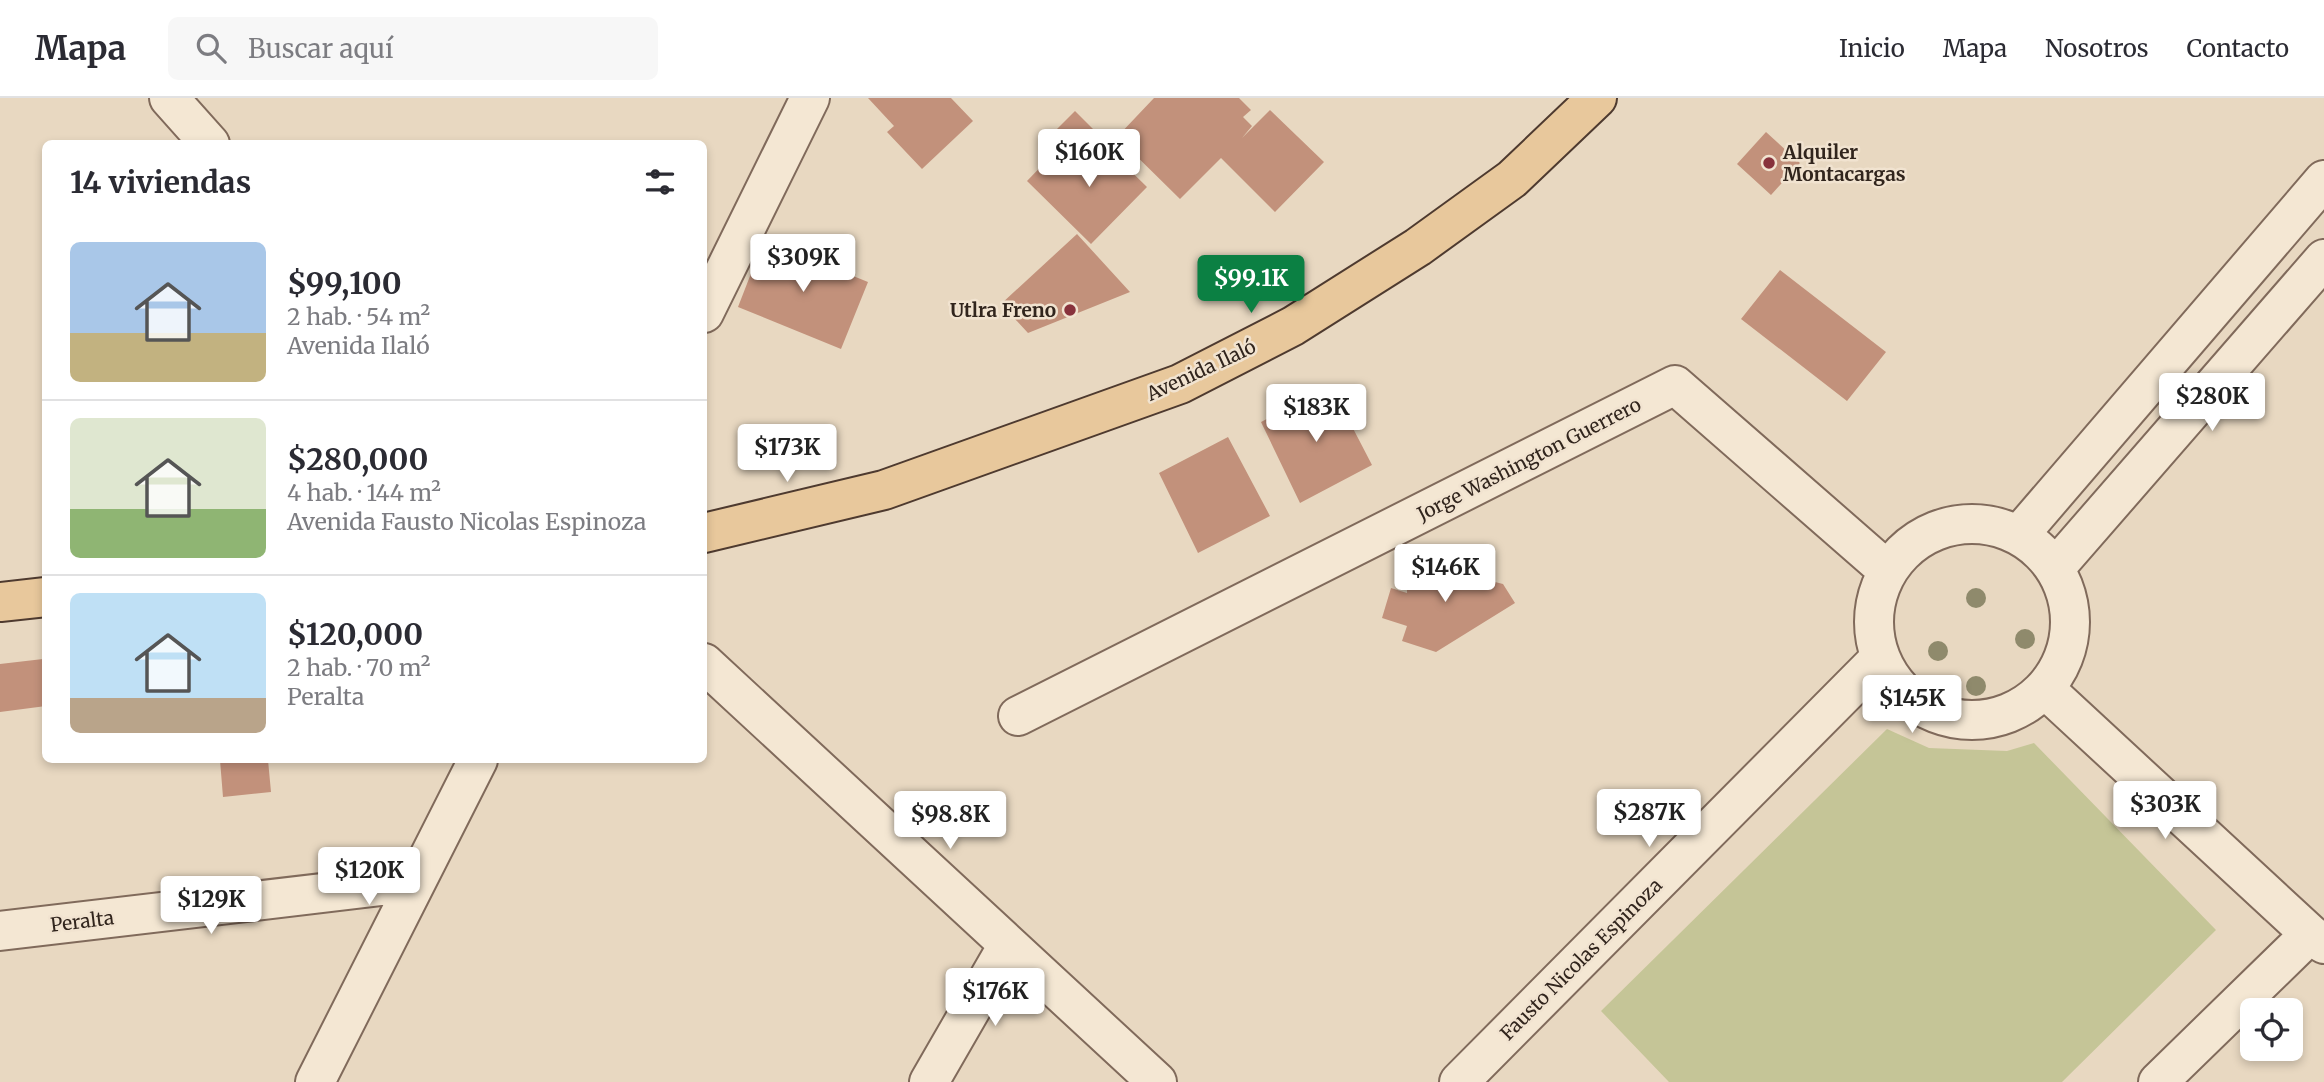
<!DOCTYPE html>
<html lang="es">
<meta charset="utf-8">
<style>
body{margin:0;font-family:Merriweather,serif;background:#f7f7f7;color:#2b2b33;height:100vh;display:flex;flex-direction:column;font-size:26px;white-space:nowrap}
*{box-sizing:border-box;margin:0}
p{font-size:23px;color:#7c7c81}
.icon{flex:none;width:38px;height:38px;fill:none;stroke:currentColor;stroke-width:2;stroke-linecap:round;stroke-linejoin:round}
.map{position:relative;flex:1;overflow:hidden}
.drawer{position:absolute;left:42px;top:42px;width:665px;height:623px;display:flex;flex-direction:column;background:#fff;border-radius:10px;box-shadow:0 4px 10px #0003}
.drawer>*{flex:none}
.controls{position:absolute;left:2240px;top:900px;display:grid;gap:14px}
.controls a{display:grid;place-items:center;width:63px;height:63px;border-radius:10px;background:#fff;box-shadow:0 4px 10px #0003;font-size:35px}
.price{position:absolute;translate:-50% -60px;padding:0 16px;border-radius:7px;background:#fff;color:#222;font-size:23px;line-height:46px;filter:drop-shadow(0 2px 4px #0008)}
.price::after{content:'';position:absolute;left:50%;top:42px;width:21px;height:16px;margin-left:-10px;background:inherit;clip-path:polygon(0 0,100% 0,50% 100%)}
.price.on{background:#0b8043;color:#fff}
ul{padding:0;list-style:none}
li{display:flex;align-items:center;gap:21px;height:175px;padding:0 28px}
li+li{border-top:2px solid #e1e1e2}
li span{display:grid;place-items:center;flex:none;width:196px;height:140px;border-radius:10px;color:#555}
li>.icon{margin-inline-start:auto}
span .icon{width:84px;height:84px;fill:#fffc;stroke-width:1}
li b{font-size:30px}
h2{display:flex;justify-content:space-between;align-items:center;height:84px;padding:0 28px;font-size:30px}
header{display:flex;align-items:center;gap:42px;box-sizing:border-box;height:98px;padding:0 35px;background:#fff;border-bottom:2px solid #e1e1e2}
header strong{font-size:33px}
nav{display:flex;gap:38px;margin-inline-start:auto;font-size:24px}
.search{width:490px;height:63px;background:#f7f7f7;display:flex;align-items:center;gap:18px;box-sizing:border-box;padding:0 24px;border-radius:10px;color:#7c7c81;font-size:26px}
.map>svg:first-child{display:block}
.green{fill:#c5c597}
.building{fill:#c2917b}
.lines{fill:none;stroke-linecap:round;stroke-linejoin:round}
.minor-casing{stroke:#806a5b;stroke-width:42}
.major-casing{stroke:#4e3a2f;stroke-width:42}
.minor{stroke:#f4e7d3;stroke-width:38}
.major{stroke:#e8c89c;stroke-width:38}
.tree{fill:#8f8a6c}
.poi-dot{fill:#88323c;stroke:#f1e3d0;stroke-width:2.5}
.labels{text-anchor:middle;stroke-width:5;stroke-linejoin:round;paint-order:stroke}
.poi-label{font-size:19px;font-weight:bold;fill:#31251d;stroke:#f1e3d0;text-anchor:start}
.street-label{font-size:19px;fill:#31251d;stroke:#f1e3d0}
</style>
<header>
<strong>Mapa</strong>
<div class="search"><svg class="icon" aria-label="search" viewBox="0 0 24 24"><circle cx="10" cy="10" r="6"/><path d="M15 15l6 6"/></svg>Buscar aquí</div>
<nav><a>Inicio</a><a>Mapa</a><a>Nosotros</a><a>Contacto</a></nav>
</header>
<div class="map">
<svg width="2324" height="984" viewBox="0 0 2324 984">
<rect width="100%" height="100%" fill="#e8d8c1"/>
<!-- green -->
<path class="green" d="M 1887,631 L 1929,650 L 2007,653 L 2034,645 L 2216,832 L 2062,984 L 1669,984 L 1601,913 Z"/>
<!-- building -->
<path class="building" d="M 868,0 L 951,0 L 973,23 L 922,71 L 887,34 L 894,28 Z
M 1154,0 L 1239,0 L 1251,12 L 1243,19 L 1252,28 L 1242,40 L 1270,12 L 1324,64 L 1275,114 L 1221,60 L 1180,101 L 1117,39 Z
M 1075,13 L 1095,33 L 1065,63 L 1045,43 Z
M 1766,34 L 1800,65 L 1771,97 L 1737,66 Z
M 1098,41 L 1147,89 L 1091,146 L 1027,83 L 1053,56 L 1068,71 Z
M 1077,136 L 1130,194 L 1028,235 L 1001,206 Z
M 764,142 L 868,184 L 841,251 L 738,209 Z
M 1780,172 L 1886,254 L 1847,303 L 1741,221 Z
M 1331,288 L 1372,367 L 1300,405 L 1261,324 Z
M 1228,339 L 1270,418 L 1198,455 L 1159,375 Z
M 1453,453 L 1465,478 L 1475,472 L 1479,480 L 1503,486 L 1515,505 L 1436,554 L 1402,543 L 1407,528 L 1382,520 L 1391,490 L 1407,495 L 1407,485 L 1425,475 L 1422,468 Z
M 43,561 L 46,608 L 0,614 L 0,566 Z
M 220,662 L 268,662 L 271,694 L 223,699 Z"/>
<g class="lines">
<defs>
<path id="minor" d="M 169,0 L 210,46
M 704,215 L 810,0
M1874 524a98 98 0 1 1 196 0a98 98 0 1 1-196 0Z
M 2019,437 L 2324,82
M 2055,470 L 2324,161
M 704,565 L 1157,984
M 2045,591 L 2310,836 L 2324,846
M 1018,618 L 1675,287 L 1888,473
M 0,833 L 415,784
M 315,984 L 478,662
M 929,984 L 1008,847
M 1459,984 L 1880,560
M 2158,984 L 2310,836"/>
<path id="major" d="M 704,435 L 884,392 L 1180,286 L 1293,228 L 1418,149 L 1512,81 L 1597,0
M 0,504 L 46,499"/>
</defs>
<!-- minor casing -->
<use href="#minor" class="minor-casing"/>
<!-- major casing -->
<use href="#major" class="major-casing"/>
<!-- minor -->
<use href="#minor" class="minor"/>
<!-- major -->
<use href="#major" class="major"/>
</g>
<!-- trees -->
<g class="tree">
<circle cx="1976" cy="500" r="10"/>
<circle cx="2025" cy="541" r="10"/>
<circle cx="1938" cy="553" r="10"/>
<circle cx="1976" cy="588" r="10"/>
</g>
<!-- markers -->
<g class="poi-dot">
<circle cx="1769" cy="65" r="7"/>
<circle cx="1070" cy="212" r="7"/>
</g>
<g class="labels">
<!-- poi labels -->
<g class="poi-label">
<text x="1783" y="61">Alquiler<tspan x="1783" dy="22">Montacargas</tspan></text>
<text x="1056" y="219" text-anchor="end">Utlra Freno</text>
</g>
<!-- street labels -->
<g class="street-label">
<text transform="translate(1201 272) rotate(-25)" y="7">Avenida Ilaló</text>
<text transform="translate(1529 361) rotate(-27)" y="7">Jorge Washington Guerrero</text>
<text transform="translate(82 823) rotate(-7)" y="7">Peralta</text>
<text transform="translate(1581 861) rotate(-45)" y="7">Fausto Nicolas Espinoza</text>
</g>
</g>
</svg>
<div class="controls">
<a><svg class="icon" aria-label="locate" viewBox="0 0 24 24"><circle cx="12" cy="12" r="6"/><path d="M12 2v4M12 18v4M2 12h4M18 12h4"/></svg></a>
</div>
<b class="price" style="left:1089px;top:91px">$160K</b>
<b class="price" style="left:803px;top:196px">$309K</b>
<b class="price on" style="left:1251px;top:217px">$99.1K</b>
<b class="price" style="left:2212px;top:335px">$280K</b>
<b class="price" style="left:1316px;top:346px">$183K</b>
<b class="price" style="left:787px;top:386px">$173K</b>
<b class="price" style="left:1445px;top:506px">$146K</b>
<b class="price" style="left:1912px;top:637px">$145K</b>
<b class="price" style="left:2165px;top:743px">$303K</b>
<b class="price" style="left:1649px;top:751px">$287K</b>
<b class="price" style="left:950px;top:753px">$98.8K</b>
<b class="price" style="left:369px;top:809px">$120K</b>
<b class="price" style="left:211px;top:838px">$129K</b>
<b class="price" style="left:995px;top:930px">$176K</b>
<section class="drawer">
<h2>14 viviendas<svg class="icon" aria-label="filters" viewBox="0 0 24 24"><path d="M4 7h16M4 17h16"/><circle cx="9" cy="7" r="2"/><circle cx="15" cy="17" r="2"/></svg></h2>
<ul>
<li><span style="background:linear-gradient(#a9c7e8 65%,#c2b280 0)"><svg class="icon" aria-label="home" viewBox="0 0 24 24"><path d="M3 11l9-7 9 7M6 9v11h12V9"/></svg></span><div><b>$99,100</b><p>2 hab. · 54 m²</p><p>Avenida Ilaló</p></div></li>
<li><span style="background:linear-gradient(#dfe7d0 65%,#8fb573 0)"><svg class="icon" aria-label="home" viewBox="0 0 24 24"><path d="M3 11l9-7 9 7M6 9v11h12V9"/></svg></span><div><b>$280,000</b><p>4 hab. · 144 m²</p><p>Avenida Fausto Nicolas Espinoza</p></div></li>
<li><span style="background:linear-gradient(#bfe0f5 75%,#b9a48a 0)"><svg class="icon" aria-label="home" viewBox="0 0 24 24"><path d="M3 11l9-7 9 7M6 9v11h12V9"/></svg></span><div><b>$120,000</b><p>2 hab. · 70 m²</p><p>Peralta</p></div></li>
</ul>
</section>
</div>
